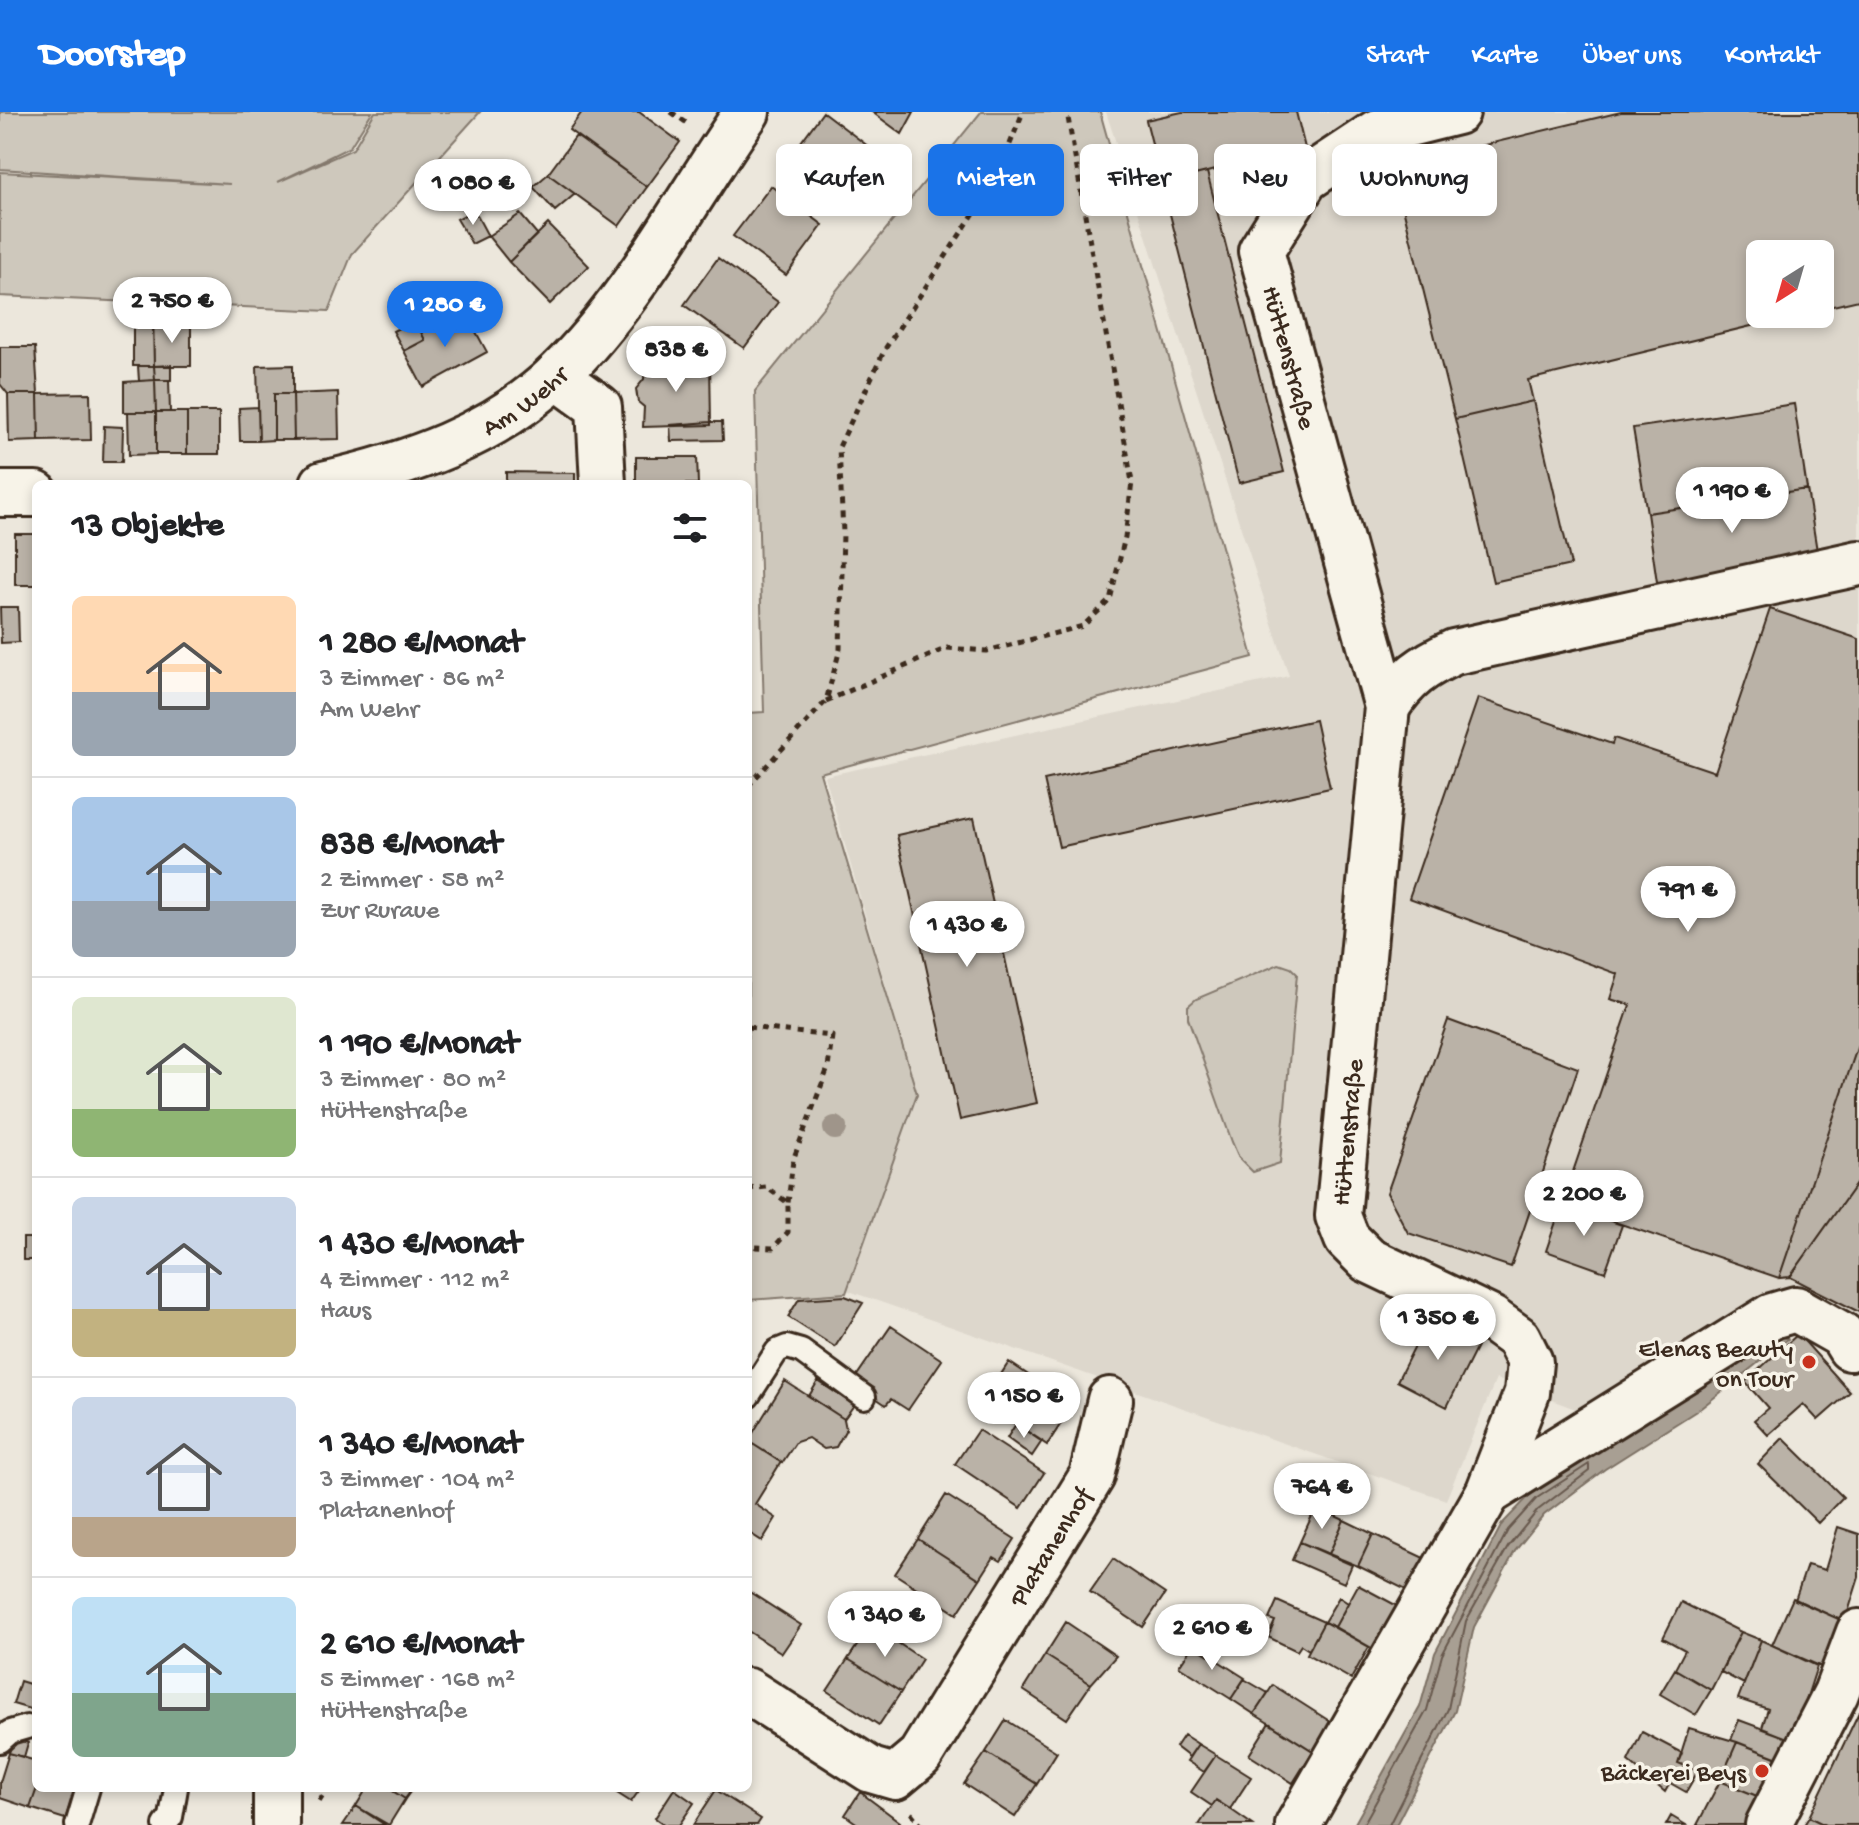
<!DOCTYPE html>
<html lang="de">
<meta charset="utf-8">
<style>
body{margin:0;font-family:"Gochi Hand",sans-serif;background:#f2f2f2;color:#202124;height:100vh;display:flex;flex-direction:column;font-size:30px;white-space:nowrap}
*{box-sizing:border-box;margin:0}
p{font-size:26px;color:#757577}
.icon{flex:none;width:44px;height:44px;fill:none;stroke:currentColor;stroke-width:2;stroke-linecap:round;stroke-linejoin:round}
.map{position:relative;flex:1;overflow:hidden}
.sheet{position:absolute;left:32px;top:368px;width:720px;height:1312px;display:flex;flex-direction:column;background:#fff;border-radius:12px;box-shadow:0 4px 12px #0003}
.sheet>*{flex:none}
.banner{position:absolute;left:776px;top:32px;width:760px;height:72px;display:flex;gap:16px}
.needle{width:52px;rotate:217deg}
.tools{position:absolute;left:1746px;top:128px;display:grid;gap:16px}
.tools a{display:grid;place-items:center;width:88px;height:88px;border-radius:12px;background:#fff;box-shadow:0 4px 12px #0003;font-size:40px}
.price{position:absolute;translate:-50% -68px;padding:0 18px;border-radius:28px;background:#fff;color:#222;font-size:26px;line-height:52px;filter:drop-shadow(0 2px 4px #0008)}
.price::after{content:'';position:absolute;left:50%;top:48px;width:24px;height:18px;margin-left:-12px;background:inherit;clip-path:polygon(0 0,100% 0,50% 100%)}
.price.on{background:#1a73e8;color:#fff}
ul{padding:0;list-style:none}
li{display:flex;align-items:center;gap:24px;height:200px;padding:0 40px}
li+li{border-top:2px solid #e0e0e0}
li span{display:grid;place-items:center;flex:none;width:224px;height:160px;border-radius:12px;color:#555}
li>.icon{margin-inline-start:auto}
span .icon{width:96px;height:96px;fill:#fffc;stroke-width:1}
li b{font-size:34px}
h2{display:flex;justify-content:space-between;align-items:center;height:96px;padding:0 40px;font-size:34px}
.tag{padding:0 28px;border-radius:12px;background:#fff;box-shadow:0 4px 12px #0003;font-size:28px;line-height:72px}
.tag.on{background:#1a73e8;color:#fff}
header{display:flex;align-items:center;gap:48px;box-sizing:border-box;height:112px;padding:0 40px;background:#1a73e8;color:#fff}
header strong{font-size:38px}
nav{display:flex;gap:44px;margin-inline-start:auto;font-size:28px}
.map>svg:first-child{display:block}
.built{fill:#ddd7cc;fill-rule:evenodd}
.green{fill:#cec8bc;stroke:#84796d;stroke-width:2}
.water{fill:#a89f93;stroke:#7c7064;stroke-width:2}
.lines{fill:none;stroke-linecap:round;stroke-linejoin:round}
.shore{stroke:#67594d;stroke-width:2}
.building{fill:#bab2a7;stroke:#3b2a1e;stroke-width:2}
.service-casing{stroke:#3b2a1e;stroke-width:28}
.minor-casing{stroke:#3b2a1e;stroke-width:50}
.tertiary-casing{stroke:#3b2a1e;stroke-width:50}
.path{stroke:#3b2a1e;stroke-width:5;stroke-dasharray:6 6;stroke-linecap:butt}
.service{stroke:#f7f3e8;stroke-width:22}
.minor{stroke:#f7f3e8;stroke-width:44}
.tertiary{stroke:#f7f3e8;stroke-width:44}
.tree{fill:#9f958a}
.poi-dot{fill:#c8321e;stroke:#f7f3e8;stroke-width:3}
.labels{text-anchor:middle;stroke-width:7;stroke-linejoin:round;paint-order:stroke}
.street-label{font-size:26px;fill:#3b2a1e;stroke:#f7f3e8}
.poi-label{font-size:26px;fill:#3b2a1e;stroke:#f7f3e8;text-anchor:end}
</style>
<header>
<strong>Doorstep</strong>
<nav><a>Start</a><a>Karte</a><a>Über uns</a><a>Kontakt</a></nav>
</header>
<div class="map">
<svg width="1859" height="1713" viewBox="0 0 1859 1713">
<rect width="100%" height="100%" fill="#ece7dc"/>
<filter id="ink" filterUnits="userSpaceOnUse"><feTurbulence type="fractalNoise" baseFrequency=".0125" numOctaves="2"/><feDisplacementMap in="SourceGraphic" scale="16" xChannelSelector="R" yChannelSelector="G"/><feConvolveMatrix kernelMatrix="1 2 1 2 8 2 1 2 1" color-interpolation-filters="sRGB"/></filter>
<g filter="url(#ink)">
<!-- built -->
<path class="built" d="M 1106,0 L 1859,0 L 1859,1209 L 1791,1180 L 1594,1304 L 1496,1267 L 1446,1388 L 846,1178 L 917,982 L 825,664 L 1289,564 ZM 1760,142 L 1820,142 L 1820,202 L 1760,202 Z"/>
<!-- green -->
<path class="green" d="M 0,0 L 372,0 L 350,35 L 278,70 L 353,37 L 375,0 L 480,0 L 352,142 L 329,199 L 0,184 L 0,60 L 230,72 L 0,57 Z
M 981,0 L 1100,0 L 1253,545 L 820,661 L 917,982 L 846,1181 L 748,1188 L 748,601 L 764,600 L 755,279 Z
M 1279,852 L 1291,856 L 1297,862 L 1280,1051 L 1253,1060 L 1239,1046 L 1232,1030 L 1188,906 L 1188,894 L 1196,887 Z"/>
<!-- water -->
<path class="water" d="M 1780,1223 L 1788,1227 L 1701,1296 L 1605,1357 L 1544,1403 L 1515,1439 L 1474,1515 L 1455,1599 L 1396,1713 L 1354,1713 L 1420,1595 L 1435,1541 L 1502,1412 L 1532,1381 L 1573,1350 Z"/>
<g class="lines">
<!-- shore -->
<path class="shore" d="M 1363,1713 L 1427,1598 L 1442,1543 L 1508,1418 L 1537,1386 L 1589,1352 L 1589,1359 L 1538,1398 L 1508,1435 L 1466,1509 L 1448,1597 L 1389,1713"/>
</g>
<!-- building -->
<path class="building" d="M 582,0 L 639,0 L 680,30 L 647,75 L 569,18 Z
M 823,0 L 877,41 L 864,60 L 858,55 L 835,85 L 787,49 Z
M 872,0 L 914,0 L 902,22 Z
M 1182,0 L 1296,0 L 1305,36 L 1162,71 L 1146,8 Z
M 1621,0 L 1859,0 L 1859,188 L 1820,197 L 1820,142 L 1760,142 L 1760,202 L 1801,202 L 1528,268 L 1533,289 L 1455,307 L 1393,55 Z
M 576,24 L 647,75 L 619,114 L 548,62 Z
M 1207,60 L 1284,360 L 1239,371 L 1162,71 Z
M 548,62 L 575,82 L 555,99 L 533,75 Z
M 771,74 L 823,113 L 786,163 L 733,124 Z
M 474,98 L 488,124 L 472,132 L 457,107 Z
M 520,102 L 537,122 L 509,150 L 488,124 Z
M 548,112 L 589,154 L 550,192 L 509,150 Z
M 718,146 L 778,190 L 744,236 L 684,193 Z
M 453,188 L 460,200 L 421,220 L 425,228 L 404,239 L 393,219 Z
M 133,191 L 153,191 L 154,254 L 133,254 Z
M 464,198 L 487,240 L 423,275 L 404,239 L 425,228 L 421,220 Z
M 153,213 L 191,213 L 191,254 L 154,254 Z
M 0,235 L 35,235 L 38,282 L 8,282 L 0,272 Z
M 710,248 L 711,313 L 643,315 L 644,295 L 638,290 L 636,277 L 644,267 L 645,252 Z
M 171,253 L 171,268 L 155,268 L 154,254 Z
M 293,253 L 293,282 L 274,282 L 274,328 L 259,329 L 257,254 Z
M 138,254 L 154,254 L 155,268 L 139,269 Z
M 155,268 L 169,268 L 170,300 L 156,300 Z
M 155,268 L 156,300 L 124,300 L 124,270 Z
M 338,280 L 339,327 L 294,328 L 293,282 Z
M 90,281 L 91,328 L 39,329 L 38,282 Z
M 8,282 L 38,282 L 39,329 L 9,330 Z
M 274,282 L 293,282 L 294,328 L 274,328 Z
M 1533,289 L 1571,453 L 1493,470 L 1455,307 Z
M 1794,292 L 1807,377 L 1647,401 L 1633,316 Z
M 258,295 L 259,329 L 240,329 L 239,296 Z
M 128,300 L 156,300 L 156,342 L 129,343 Z
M 156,300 L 187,300 L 187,342 L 156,342 Z
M 187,300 L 219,300 L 219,342 L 187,342 Z
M 711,310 L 722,310 L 723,328 L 671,329 L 670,313 Z
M 104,314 L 123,315 L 122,350 L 103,350 Z
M 636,345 L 697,345 L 698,372 L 636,372 Z
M 506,360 L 575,361 L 575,372 L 506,372 Z
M 1807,377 L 1818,445 L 1657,470 L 1647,401 Z
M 15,422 L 36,422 L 36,473 L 15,473 Z
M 0,495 L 18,495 L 19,530 L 1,531 Z
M 1770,497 L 1859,527 L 1859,930 L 1779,1166 L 1562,1092 L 1630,893 L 1610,887 L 1618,862 L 1409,786 L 1478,586 L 1612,632 L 1614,626 L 1715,660 Z
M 1315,608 L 1330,676 L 1059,735 L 1044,668 Z
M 974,706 L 1037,991 L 960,1008 L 897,723 Z
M 1448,908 L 1578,956 L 1511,1155 L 1408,1121 L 1387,1081 Z
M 1859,930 L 1859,1068 L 1790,1165 L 1779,1166 Z
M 1859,1068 L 1859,1200 L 1790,1165 Z
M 1562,1092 L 1622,1113 L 1605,1160 L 1546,1139 Z
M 23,1126 L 36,1126 L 36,1148 L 23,1148 Z
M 845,1184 L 863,1191 L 835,1235 L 788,1205 L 799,1187 Z
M 1429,1206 L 1479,1231 L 1447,1295 L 1397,1269 Z
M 891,1214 L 942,1248 L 908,1298 L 891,1287 L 886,1293 L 870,1282 L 874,1276 L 856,1265 Z
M 1798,1222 L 1850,1280 L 1818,1308 L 1803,1292 L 1768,1323 L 1754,1308 L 1768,1296 L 1745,1270 Z
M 1009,1250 L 1073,1293 L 1047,1333 L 983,1290 Z
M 785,1269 L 844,1307 L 846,1317 L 836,1335 L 824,1337 L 808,1326 L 796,1330 L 782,1351 L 748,1329 Z
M 818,1269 L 854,1293 L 844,1307 L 809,1284 Z
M 1016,1312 L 1042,1329 L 1032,1344 L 1007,1326 Z
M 978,1318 L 1044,1361 L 1021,1396 L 955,1352 Z
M 1783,1326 L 1843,1385 L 1818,1411 L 1758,1352 Z
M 748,1329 L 781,1350 L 755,1392 L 776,1406 L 762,1429 L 748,1420 Z
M 946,1383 L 1015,1427 L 1001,1449 L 994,1445 L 980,1467 L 918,1427 Z
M 1316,1395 L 1344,1408 L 1329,1442 L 1300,1430 Z
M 1344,1408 L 1373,1422 L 1358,1454 L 1329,1442 Z
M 1838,1415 L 1859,1422 L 1859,1465 L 1845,1510 L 1795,1488 L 1807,1453 L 1825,1458 Z
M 1373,1422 L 1426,1447 L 1410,1480 L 1358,1454 Z
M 918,1427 L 980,1467 L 957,1502 L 895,1462 Z
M 1300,1430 L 1352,1453 L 1344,1471 L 1292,1448 Z
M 1113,1447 L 1165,1482 L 1143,1515 L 1090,1480 Z
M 1358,1473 L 1401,1496 L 1377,1539 L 1335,1515 Z
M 748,1479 L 801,1513 L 782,1541 L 748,1519 Z
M 1339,1485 L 1348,1491 L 1335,1515 L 1324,1510 Z
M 1793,1486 L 1845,1510 L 1824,1556 L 1772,1533 Z
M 1277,1489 L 1324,1510 L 1309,1538 L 1301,1533 L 1297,1539 L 1268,1525 L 1275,1509 L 1269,1507 Z
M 1681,1490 L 1741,1520 L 1711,1578 L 1675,1557 L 1685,1538 L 1663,1526 Z
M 1066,1510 L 1116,1544 L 1091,1572 L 1045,1543 Z
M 1324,1510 L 1369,1535 L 1351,1567 L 1307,1542 Z
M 871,1513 L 922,1547 L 901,1580 L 848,1547 Z
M 1741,1520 L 1761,1528 L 1744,1572 L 1721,1560 Z
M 1761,1528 L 1817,1554 L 1793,1628 L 1762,1616 L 1768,1597 L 1738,1587 Z
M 1193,1533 L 1245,1566 L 1231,1587 L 1179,1554 Z
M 1045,1543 L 1091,1572 L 1067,1607 L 1023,1578 Z
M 848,1547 L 901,1580 L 879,1613 L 827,1579 Z
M 1675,1557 L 1711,1578 L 1696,1603 L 1660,1582 Z
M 1244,1567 L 1268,1581 L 1254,1602 L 1231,1587 Z
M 20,1569 L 36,1574 L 33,1598 L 13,1592 Z
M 1273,1573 L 1331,1610 L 1313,1639 L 1254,1602 Z
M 1859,1600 L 1859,1713 L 1825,1713 L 1809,1705 Z
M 1006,1608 L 1057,1640 L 1037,1672 L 986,1640 Z
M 1739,1608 L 1793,1628 L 1785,1649 L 1731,1628 Z
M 1269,1611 L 1313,1639 L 1293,1671 L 1249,1643 Z
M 1689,1616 L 1737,1630 L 1720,1669 L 1678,1651 Z
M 1642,1620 L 1682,1641 L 1678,1651 L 1698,1659 L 1686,1680 L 1670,1671 L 1665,1680 L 1628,1649 Z
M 1184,1623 L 1198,1632 L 1189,1645 L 1176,1635 Z
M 14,1626 L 28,1631 L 24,1645 L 9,1641 Z
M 1737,1630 L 1781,1647 L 1762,1686 L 1720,1669 Z
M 1198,1632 L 1216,1643 L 1204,1660 L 1187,1649 Z
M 986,1640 L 1037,1672 L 1015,1705 L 964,1672 Z
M 9,1641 L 36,1649 L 37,1676 L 30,1696 L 0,1686 L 0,1670 Z
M 1216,1643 L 1251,1665 L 1230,1697 L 1216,1688 L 1212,1694 L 1191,1680 Z
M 1720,1669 L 1762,1686 L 1747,1713 L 1697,1713 Z
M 37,1676 L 76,1676 L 65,1707 L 30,1696 Z
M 367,1676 L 388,1676 L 405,1687 L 389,1713 L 356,1694 Z
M 388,1676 L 413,1676 L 405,1687 Z
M 609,1676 L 641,1676 L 631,1690 Z
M 674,1677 L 694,1691 L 679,1713 L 665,1713 L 655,1706 Z
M 716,1678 L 761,1707 L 757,1713 L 693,1713 Z
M 860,1680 L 900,1710 L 898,1713 L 859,1713 L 845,1703 Z
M 1216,1688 L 1230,1697 L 1253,1713 L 1199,1713 Z
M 356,1694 L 385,1713 L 343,1713 Z
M 1671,1704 L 1686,1713 L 1666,1713 Z
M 1809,1705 L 1825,1713 L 1804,1713 Z"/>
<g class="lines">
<defs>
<path id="service" d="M 748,1284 L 777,1239 L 787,1235 L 801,1239 L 864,1285
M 0,1629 L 10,1620 L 27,1615
M 77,1713 L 88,1676
M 165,1713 L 171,1705 L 176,1676"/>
<g id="minor">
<path d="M 556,264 L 599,295 L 603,372"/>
<path id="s1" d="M 323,372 C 407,353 494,324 558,262 C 635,187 686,87 747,0"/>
<path d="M 0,382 L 36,382"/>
<path d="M 1387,595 C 1406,566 1423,554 1454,540 L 1859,451"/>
<path d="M 1488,1381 L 1772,1204 L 1796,1197 L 1842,1223 L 1850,1236"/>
<path id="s2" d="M 748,1579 L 871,1658 L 895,1665 L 920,1644 L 1092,1364 L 1110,1288"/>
<path d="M 276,1713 L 276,1676"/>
<path id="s3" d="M 1298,1713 L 1488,1381 L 1527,1281 L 1530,1250 L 1518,1226 L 1490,1206 L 1368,1148 L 1347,1127 L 1338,1104 L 1387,595 L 1261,139 L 1306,67 L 1377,20 L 1457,0"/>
</g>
<path id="tertiary" d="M 1768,1713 L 1836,1581 L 1859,1520"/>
</defs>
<!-- service casing -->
<use href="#service" class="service-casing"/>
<!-- minor casing -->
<use href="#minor" class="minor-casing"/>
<!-- tertiary casing -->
<use href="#tertiary" class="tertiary-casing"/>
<!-- path -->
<path class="path" d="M 671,0 L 690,13
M 826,589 L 947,536 L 987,539 L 1083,514 L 1110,488 L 1125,425 L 1132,370 L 1067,0
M 748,674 L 826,589 L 840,537 L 843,421 L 839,335 L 885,237 L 995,69 L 1023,0
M 748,915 L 832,924 L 828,956 L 793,1048 L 788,1091
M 748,1077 L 766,1075 L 788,1091 L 788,1120 L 773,1136 L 756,1135 L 748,1127
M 319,1689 L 327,1676
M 911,1701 L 921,1713"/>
<!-- service -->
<use href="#service" class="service"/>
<!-- minor -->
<use href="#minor" class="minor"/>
<!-- tertiary -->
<use href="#tertiary" class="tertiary"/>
</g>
<!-- trees -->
<circle class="tree" cx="835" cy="1016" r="12"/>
</g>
<!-- markers -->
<g class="poi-dot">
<circle cx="1809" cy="1250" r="8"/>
<circle cx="1762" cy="1659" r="8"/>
</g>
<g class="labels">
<!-- street labels -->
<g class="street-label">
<text transform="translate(1291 245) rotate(75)" y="9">Hüttenstraße</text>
<text dy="9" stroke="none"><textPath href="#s1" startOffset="220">Am Wehr</textPath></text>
<text dy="9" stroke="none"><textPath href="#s3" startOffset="856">Hüttenstraße</textPath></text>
<text dy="9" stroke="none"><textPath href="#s2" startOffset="450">Platanenhof</textPath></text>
</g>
<!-- poi labels -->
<g class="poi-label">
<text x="1793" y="1244">Elenas Beauty<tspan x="1793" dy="30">on Tour</tspan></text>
<text x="1746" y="1668">Bäckerei Beys</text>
</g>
</g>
</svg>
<div class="tools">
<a><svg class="needle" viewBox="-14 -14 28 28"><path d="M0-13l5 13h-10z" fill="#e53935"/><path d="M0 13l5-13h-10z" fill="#757577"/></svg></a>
</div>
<b class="price" style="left:473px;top:115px">1 080 €</b>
<b class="price" style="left:172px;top:233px">2 750 €</b>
<b class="price on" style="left:445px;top:237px">1 280 €</b>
<b class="price" style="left:676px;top:282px">838 €</b>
<b class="price" style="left:1732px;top:423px">1 190 €</b>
<b class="price" style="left:1688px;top:822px">791 €</b>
<b class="price" style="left:967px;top:857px">1 430 €</b>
<b class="price" style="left:1584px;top:1126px">2 200 €</b>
<b class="price" style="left:1438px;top:1250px">1 350 €</b>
<b class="price" style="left:1024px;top:1328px">1 150 €</b>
<b class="price" style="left:1322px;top:1419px">764 €</b>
<b class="price" style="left:885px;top:1547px">1 340 €</b>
<b class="price" style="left:1212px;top:1560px">2 610 €</b>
<div class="banner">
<a class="tag">Kaufen</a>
<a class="tag on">Mieten</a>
<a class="tag">Filter</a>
<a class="tag">Neu</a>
<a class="tag">Wohnung</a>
</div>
<section class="sheet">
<h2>13 Objekte<svg class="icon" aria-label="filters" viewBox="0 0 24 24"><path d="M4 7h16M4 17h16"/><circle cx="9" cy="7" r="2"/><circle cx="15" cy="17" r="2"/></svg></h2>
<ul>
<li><span style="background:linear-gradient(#ffd9b3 60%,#9aa5b1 0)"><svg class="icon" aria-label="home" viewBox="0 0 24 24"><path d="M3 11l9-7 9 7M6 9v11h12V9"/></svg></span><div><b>1 280 €/Monat</b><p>3 Zimmer · 86 m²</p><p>Am Wehr</p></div></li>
<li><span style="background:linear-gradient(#a9c7e8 65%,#9aa5b1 0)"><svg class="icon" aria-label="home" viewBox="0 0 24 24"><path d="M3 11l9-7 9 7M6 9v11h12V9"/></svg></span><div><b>838 €/Monat</b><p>2 Zimmer · 58 m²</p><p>Zur Ruraue</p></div></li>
<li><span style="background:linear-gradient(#dfe7d0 70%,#8fb573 0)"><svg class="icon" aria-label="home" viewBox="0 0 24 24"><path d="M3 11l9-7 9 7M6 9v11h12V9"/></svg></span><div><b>1 190 €/Monat</b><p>3 Zimmer · 80 m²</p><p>Hüttenstraße</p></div></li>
<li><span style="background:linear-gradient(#c9d6e8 70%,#c2b280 0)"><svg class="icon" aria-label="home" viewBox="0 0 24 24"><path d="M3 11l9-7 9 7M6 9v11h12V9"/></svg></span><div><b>1 430 €/Monat</b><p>4 Zimmer · 112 m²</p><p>Haus</p></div></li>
<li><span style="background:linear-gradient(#c9d6e8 75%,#b9a48a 0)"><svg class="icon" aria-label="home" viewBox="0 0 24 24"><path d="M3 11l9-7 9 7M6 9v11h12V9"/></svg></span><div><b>1 340 €/Monat</b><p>3 Zimmer · 104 m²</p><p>Platanenhof</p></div></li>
<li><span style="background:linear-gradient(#bfe0f5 60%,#7fa58c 0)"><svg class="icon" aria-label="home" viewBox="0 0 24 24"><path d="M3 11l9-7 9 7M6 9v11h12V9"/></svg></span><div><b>2 610 €/Monat</b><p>5 Zimmer · 168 m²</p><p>Hüttenstraße</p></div></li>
</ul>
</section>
</div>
